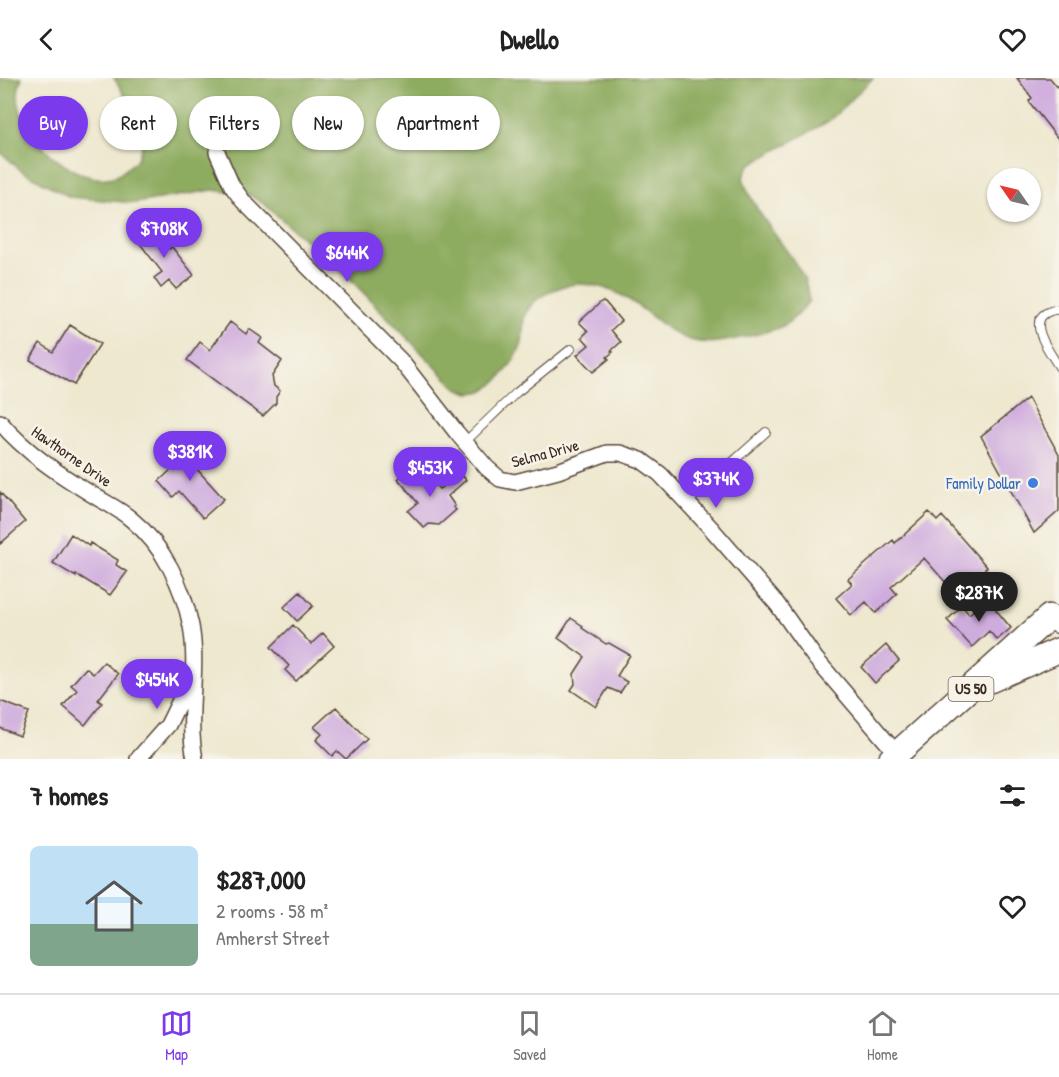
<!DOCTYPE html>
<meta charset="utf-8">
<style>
body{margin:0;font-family:"Patrick Hand",sans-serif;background:#f6f6f6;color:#222;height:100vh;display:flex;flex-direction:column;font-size:22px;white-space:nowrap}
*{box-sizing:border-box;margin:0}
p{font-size:20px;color:#767676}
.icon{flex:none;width:33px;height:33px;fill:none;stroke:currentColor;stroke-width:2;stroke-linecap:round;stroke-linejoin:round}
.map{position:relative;height:681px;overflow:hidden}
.drawer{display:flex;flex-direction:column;background:#fff;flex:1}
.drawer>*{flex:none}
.top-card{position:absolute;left:18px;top:18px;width:600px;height:54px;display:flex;gap:12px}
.needle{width:39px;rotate:304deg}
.fabs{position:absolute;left:987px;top:90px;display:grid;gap:12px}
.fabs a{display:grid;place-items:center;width:54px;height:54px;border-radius:50%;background:#fff;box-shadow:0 2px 4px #0004;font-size:30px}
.price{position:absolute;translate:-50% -51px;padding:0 14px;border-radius:21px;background:#7c3aed;color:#fff;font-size:20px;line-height:39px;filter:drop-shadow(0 2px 3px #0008)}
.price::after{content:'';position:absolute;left:50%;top:36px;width:18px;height:14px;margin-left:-9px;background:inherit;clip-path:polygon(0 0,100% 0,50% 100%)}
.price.on{background:#222;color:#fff}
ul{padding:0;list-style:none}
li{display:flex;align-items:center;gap:18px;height:150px;padding:0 30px}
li+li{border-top:2px solid #e0e0e0}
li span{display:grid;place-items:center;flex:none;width:168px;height:120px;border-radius:9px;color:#555}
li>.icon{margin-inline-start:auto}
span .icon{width:72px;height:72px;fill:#fffc;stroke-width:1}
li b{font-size:26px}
h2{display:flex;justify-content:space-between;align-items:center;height:72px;padding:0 30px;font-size:26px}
.chip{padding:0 21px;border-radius:27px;background:#fff;box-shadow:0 2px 4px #0004;font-size:21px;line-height:54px}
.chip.on{background:#7c3aed;color:#fff}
header{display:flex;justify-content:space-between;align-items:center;height:78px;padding:0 30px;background:#fff;font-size:27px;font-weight:700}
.dock{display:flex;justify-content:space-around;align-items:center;height:84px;border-top:2px solid #e0e0e0;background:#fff;font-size:16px;color:#767676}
.dock a{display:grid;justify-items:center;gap:3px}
.dock .on{color:#7c3aed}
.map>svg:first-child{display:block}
.forest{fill:#8eac60;stroke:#646b3f;stroke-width:1.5}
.building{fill:#cfacde}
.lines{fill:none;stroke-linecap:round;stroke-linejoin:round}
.service-casing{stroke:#564639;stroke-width:10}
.minor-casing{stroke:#564639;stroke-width:18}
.primary-casing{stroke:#564639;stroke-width:27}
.service{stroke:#fff;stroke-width:8}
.minor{stroke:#fff;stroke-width:15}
.primary{stroke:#fff;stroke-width:24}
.shop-dot{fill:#3f7fe0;stroke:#f7f3e8;stroke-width:2}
.labels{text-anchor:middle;stroke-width:5;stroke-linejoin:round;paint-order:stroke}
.shield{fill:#f7f3e8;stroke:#73665b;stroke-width:1.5}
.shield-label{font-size:15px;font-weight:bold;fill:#3b2a1e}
.street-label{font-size:16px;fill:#3b2a1e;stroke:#f7f3e8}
.shop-label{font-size:16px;fill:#366cbe;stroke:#f7f3e8;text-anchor:end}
</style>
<header><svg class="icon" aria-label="back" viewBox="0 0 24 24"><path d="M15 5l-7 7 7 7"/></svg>Dwello<svg class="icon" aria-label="heart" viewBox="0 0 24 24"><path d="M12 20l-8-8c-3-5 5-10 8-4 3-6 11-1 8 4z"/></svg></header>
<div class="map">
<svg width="1059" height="681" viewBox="0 0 1059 681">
<rect width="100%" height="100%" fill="#f7f3e8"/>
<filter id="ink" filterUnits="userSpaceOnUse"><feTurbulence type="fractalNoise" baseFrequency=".0167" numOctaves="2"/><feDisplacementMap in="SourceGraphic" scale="12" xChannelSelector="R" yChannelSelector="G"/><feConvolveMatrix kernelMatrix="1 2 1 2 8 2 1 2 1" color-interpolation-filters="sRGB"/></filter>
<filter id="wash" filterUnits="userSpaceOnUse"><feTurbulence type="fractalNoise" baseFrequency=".008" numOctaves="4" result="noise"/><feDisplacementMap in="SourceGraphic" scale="24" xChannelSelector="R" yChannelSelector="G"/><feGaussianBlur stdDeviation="1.35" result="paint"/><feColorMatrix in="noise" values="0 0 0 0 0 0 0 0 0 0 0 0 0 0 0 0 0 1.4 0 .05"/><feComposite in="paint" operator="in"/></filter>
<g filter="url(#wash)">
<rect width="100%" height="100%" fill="#eee8cf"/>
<!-- forest -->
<path class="forest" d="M 0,0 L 22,0 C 0,44 75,114 116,98 C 121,96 127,90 131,87 C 158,66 127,21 114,0 L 873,0 L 829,43 L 749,87 L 743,100 C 752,134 787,167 804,200 C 807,207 808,215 809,223 C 789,249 781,251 749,258 C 730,262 710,268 690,262 C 678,259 665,249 655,241 C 633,223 613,208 583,206 C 562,205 529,219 524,241 C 522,250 524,260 521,268 C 512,287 493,316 470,315 C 465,315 459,311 454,308 L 347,198 L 264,126 L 250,117 L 213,112 L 135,125 L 70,119 L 22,93 L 0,74 Z"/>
<g id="blocks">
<!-- building -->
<path class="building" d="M 1017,0 L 1050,0 L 1059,11 L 1059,62 L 1030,25 L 1029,23 L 1032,20 Z
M 150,146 L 169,171 L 172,169 L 194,197 L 176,211 L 169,203 L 161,210 L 154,200 L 162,194 L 134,158 Z
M 602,223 L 605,224 L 621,243 L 611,252 L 621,264 L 611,273 L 613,274 L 607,279 L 609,281 L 593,294 L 577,277 L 589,267 L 582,259 L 588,253 L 579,244 Z
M 230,244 L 246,256 L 249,251 L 262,260 L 259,265 L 282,283 L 272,298 L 274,308 L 280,313 L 276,319 L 276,325 L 263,338 L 187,282 L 200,264 L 210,272 Z
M 70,247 L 100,266 L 74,307 L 30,282 L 40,265 L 53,274 Z
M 1028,320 L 1059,377 L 1059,433 L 1034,455 L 981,358 Z
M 180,366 L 198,386 L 195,389 L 224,421 L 203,440 L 179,413 L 173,419 L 159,403 L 173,390 L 164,380 Z
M 413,388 L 424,401 L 428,398 L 439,411 L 463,398 L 466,402 L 448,418 L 455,428 L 453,429 L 456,432 L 439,447 L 429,446 L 424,450 L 408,433 L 418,425 L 398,401 Z
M 0,414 L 25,444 L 0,466 Z
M 929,434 L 937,443 L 942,438 L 987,489 L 956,516 L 924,480 L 891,509 L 897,516 L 876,535 L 866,524 L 851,537 L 836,520 L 852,506 L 848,501 L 893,462 L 895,465 Z
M 71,456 L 89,468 L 90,465 L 118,482 L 116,487 L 127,494 L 110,517 L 76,496 L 76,499 L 53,485 Z
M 300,514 L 313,528 L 297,543 L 284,529 Z
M 987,521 L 1011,550 L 997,562 L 989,553 L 972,569 L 947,542 L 962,528 L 969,536 Z
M 571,540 L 583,548 L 582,550 L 606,566 L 609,565 L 630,577 L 617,598 L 627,604 L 620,615 L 608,610 L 596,629 L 571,612 L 575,606 L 574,596 L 585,579 L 558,560 Z
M 293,547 L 311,566 L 323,555 L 334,568 L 296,603 L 285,592 L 289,588 L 271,569 Z
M 886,567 L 899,583 L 875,605 L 861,589 Z
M 104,584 L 118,596 L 98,622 L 102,625 L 85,647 L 63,628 L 77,612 L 71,607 L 86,590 L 93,596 Z
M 0,623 L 29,634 L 20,658 L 0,650 Z
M 336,629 L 367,661 L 346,681 L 337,673 L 332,678 L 316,662 L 322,656 L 314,649 Z"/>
</g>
</g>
<g filter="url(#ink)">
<use href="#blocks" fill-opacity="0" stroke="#564639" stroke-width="1.5"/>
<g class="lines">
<defs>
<path id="service" d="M 1059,232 C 1053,231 1051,233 1046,235 C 1027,245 1051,276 1059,289
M 465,364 L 516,315 L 571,271
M 687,425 L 766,354"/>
<path id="minor" d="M 217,74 L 232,108 L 243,123 L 401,283 L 457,355 L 487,390 L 500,401 L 515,404 L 558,393 L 607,375 L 620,375 L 641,382 L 660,396 L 710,449 L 777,526 L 815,580 L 897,676
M 0,344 C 26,375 63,399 98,420 C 110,427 122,433 132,442 C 164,468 183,509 191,548 C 199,592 186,637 195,681
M 138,681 L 168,647 L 188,606"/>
<path id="primary" d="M 991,602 L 1059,572
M 891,681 L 1049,539 L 1059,543"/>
</defs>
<!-- service casing -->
<use href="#service" class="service-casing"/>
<!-- minor casing -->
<use href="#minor" class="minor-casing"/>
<!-- primary casing -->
<use href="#primary" class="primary-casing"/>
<!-- service -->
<use href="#service" class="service"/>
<!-- minor -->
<use href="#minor" class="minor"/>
<!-- primary -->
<use href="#primary" class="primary"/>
</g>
</g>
<!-- markers -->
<circle class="shop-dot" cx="1033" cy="405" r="6"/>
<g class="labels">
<!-- shield labels -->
<rect class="shield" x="948.5" y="599" width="45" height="24" rx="4.5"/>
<g class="shield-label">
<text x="971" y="616">US 50</text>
</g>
<!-- street labels -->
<g class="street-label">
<text transform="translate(545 375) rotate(-15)" y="6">Selma Drive</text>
<text transform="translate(72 378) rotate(35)" y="6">Hawthorne Drive</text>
</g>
<!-- shop labels -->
<g class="shop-label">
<text x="1021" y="411">Family Dollar</text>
</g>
</g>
</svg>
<div class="fabs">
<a><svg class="needle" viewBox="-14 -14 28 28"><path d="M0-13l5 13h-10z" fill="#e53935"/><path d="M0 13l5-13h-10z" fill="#767676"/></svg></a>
</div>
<b class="price" style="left:164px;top:181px">$708K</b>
<b class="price" style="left:347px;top:205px">$644K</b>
<b class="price" style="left:190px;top:404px">$381K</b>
<b class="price" style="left:430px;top:420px">$453K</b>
<b class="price" style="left:716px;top:431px">$374K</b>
<b class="price on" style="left:979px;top:545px">$287K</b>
<b class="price" style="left:157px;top:632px">$454K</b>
<div class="top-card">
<a class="chip on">Buy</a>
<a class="chip">Rent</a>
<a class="chip">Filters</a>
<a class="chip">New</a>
<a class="chip">Apartment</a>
</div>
</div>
<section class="drawer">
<h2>7 homes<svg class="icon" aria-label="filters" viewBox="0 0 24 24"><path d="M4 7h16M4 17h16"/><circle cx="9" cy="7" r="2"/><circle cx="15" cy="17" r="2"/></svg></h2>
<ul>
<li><span style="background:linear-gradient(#bfe0f5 65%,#7fa58c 0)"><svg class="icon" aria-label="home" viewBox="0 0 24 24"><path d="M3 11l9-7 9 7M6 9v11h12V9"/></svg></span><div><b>$287,000</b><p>2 rooms · 58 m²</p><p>Amherst Street</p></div><svg class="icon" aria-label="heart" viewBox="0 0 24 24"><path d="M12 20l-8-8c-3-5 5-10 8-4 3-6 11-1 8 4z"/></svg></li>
</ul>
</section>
<nav class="dock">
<a class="on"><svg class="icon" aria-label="map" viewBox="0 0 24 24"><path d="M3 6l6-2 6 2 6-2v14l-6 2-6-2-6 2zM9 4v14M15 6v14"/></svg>Map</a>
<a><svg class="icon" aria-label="saved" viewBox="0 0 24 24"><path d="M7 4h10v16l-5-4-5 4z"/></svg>Saved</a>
<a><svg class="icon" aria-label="home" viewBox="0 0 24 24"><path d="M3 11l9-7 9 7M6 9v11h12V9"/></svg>Home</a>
</nav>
